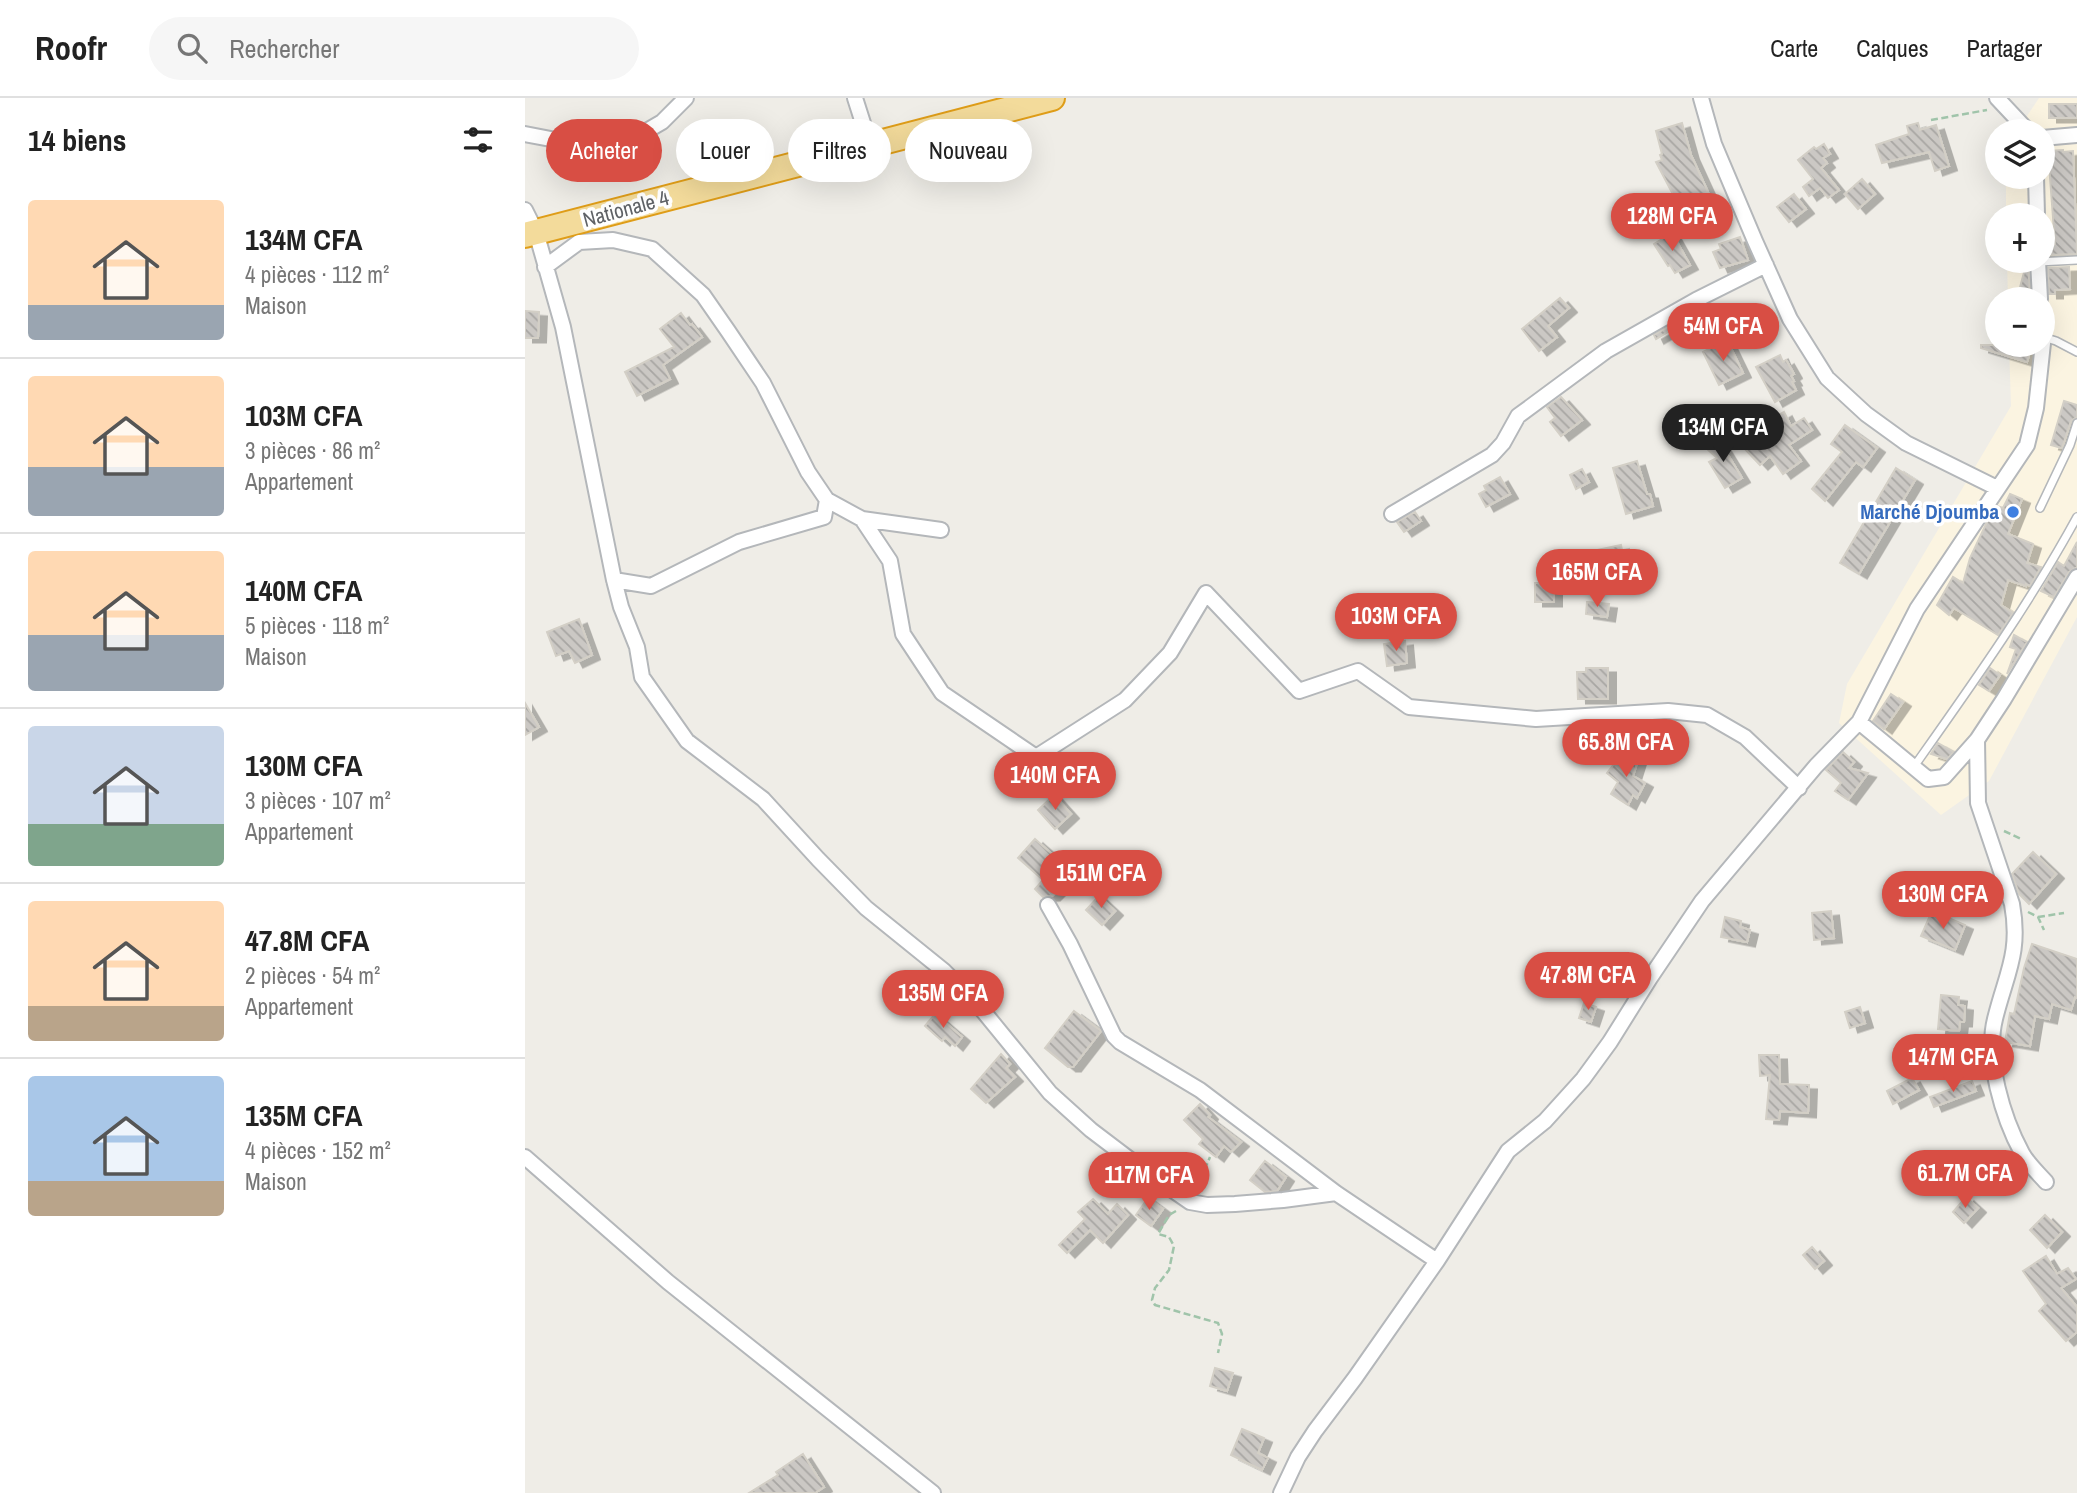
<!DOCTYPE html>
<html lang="fr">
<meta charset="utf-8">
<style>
body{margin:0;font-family:"Archivo Narrow",sans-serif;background:#f6f6f6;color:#222;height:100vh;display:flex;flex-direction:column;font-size:26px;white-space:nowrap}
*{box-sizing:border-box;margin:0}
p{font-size:23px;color:#767676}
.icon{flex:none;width:38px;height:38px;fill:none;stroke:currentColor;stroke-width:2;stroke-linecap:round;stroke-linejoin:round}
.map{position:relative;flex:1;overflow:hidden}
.panel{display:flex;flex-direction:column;background:#fff;width:525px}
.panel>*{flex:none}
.guide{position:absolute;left:21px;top:21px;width:665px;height:63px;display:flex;gap:14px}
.fabs{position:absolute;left:1460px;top:21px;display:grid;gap:14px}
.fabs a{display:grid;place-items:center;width:70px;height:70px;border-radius:50%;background:#fff;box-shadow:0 7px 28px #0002;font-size:35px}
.price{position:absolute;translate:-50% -60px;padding:0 16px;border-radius:24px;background:#d84e44;color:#fff;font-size:23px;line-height:46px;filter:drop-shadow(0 2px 4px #0008)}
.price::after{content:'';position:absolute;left:50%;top:42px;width:21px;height:16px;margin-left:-10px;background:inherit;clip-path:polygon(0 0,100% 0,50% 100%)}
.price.current{background:#222;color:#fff}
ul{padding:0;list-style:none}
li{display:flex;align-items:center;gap:21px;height:175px;padding:0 28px}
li+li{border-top:2px solid #e0e0e0}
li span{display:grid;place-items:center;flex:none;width:196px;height:140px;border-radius:7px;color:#555}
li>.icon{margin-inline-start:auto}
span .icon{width:84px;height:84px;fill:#fffc;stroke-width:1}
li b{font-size:30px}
h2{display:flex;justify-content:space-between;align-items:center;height:84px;padding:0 28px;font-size:30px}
.tag{padding:0 24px;border-radius:32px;background:#fff;box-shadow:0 7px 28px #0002;font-size:24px;line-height:63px}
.tag.current{background:#d84e44;color:#fff}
header{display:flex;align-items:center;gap:42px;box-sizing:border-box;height:98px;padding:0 35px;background:#fff;border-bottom:2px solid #e0e0e0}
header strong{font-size:33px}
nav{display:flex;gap:38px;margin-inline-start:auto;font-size:24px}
.search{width:490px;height:63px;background:#f6f6f6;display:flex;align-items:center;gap:18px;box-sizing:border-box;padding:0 24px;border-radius:38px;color:#767676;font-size:26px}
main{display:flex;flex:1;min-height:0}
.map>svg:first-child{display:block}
.commercial{fill:#fbf4e1}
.building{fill:url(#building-back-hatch);stroke:#d3cfc6;stroke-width:2;filter:url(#shadow)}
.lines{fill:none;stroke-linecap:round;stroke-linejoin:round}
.lane-casing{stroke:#b4b7ba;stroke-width:10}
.street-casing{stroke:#b4b7ba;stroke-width:18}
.highway-casing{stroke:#df9d18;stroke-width:28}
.path{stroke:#a0c4aa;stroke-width:2.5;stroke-dasharray:7 3.5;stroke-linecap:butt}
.lane{stroke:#fff;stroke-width:7}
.street{stroke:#fff;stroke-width:14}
.highway{stroke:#f3db9b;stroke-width:24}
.shop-dot{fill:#3f7fe0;stroke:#fff;stroke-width:2.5}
.labels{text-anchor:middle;stroke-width:7;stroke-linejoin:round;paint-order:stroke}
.street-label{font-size:21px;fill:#5f6266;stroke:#fff}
.shop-label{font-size:21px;font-weight:bold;fill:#366cbe;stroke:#fff;text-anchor:end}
</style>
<header>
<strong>Roofr</strong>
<div class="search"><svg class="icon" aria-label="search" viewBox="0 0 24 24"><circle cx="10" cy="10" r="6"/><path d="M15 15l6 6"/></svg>Rechercher</div>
<nav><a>Carte</a><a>Calques</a><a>Partager</a></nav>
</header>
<main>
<section class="panel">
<h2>14 biens<svg class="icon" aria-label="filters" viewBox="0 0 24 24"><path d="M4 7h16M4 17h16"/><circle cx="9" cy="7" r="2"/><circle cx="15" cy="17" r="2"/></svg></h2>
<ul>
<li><span style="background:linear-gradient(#ffd9b3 75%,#9aa5b1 0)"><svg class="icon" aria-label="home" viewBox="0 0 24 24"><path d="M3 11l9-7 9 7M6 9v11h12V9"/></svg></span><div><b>134M CFA</b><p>4 pièces · 112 m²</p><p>Maison</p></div></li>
<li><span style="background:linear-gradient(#ffd9b3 65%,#9aa5b1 0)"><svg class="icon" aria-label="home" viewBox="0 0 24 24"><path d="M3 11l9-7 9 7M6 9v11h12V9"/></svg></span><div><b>103M CFA</b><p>3 pièces · 86 m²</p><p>Appartement</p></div></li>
<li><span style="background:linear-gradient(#ffd9b3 60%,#9aa5b1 0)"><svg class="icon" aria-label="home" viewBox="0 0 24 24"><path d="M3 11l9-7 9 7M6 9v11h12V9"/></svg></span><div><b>140M CFA</b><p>5 pièces · 118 m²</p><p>Maison</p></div></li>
<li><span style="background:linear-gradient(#c9d6e8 70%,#7fa58c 0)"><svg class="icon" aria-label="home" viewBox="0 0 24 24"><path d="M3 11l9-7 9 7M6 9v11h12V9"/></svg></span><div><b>130M CFA</b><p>3 pièces · 107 m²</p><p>Appartement</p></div></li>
<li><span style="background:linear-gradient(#ffd9b3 75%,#b9a48a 0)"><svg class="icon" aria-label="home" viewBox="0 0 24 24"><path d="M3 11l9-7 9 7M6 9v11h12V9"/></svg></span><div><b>47.8M CFA</b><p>2 pièces · 54 m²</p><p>Appartement</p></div></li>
<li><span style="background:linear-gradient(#a9c7e8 75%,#b9a48a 0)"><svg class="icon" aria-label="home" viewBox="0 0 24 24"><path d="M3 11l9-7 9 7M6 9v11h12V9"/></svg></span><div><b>135M CFA</b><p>4 pièces · 152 m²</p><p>Maison</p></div></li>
</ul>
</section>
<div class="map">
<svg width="1552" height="1395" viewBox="0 0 1552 1395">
<defs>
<pattern id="building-back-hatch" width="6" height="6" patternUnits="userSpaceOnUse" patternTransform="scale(1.75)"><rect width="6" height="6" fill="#cbc8c4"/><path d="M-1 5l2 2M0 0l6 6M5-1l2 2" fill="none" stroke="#a8a6a3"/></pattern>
<filter id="shadow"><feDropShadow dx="8" dy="4.5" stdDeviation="0" flood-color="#0004"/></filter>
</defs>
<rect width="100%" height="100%" fill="#efede7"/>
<!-- commercial -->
<path class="commercial" d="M 1514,0 L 1552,0 L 1552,519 L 1464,683 L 1416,717 L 1314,625 L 1322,586 L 1486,308 L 1484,247 L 1517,247 L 1517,201 L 1483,201 L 1482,163 L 1517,163 L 1517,117 L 1481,117 L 1481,79 L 1517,79 L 1517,33 L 1492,33 Z"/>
<!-- building -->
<path class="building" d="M 1524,6 L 1552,6 L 1552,20 L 1524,20 Z
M 1157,25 L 1166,57 L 1183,94 L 1154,108 L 1131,64 L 1137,62 L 1135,57 L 1137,56 L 1131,33 Z
M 1393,25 L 1395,32 L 1411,27 L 1424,68 L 1410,73 L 1404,54 L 1357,65 L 1351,47 L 1384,36 L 1382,28 Z
M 1299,46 L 1305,56 L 1298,60 L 1302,65 L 1296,70 L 1314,92 L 1303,100 L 1295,90 L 1284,98 L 1278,89 L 1288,81 L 1273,62 L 1289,49 L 1291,51 Z
M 1538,52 L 1538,54 L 1548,53 L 1552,156 L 1521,157 L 1518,155 L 1517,147 L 1530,146 L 1523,53 Z
M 1337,81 L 1350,96 L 1333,111 L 1320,96 Z
M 1269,96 L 1281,111 L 1264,124 L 1252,109 Z
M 1147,135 L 1165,167 L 1150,175 L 1145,167 L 1143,168 L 1129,146 Z
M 1215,139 L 1223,162 L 1195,170 L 1188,154 L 1196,151 L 1194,146 Z
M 1502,163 L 1503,163 L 1505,198 L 1499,198 L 1498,196 L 1493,197 Z
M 1544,169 L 1545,191 L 1530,192 L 1530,196 L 1524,196 L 1523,170 Z
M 1035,200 L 1044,210 L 1023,228 L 1032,239 L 1014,253 L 997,231 Z
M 1184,206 L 1185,209 L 1131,241 L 1129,237 Z
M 0,213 L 14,214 L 13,240 L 0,240 Z
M 156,215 L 165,227 L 167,226 L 177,239 L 138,267 L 145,281 L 112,298 L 100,274 L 149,249 L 135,231 Z
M 1202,242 L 1218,275 L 1194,287 L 1178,254 Z
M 1456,247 L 1507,247 L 1502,264 L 1456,250 Z
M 1255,257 L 1258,264 L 1261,262 L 1269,276 L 1266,278 L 1269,283 L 1267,284 L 1271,292 L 1250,304 L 1231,269 Z
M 1036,299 L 1057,322 L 1036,338 L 1025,324 L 1030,320 L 1022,309 Z
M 1539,303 L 1552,307 L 1552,319 L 1546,323 L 1537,350 L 1526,347 Z
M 1259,314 L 1266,328 L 1279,320 L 1287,332 L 1264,347 L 1276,363 L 1258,376 L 1245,358 L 1235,367 L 1217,348 L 1238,326 Z
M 1320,327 L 1352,350 L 1338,369 L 1331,364 L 1300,403 L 1287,391 L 1317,354 L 1306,346 Z
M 1192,339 L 1217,380 L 1200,390 L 1184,364 L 1192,360 L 1181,350 Z
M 1112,363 L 1122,396 L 1125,396 L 1128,408 L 1101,416 L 1088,370 Z
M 1371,370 L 1390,382 L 1334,476 L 1315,465 Z
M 1057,371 L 1064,384 L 1051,391 L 1045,377 Z
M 975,379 L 985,396 L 961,409 L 954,396 L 961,392 L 959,388 Z
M 1485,396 L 1497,401 L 1483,436 L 1508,446 L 1502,465 L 1516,469 L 1505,488 L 1501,486 L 1501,488 L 1483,482 L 1476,507 L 1488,515 L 1473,537 L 1429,510 L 1424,517 L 1412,507 L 1428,479 L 1438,485 L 1445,460 L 1462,424 L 1472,408 L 1478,410 Z
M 890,414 L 896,423 L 879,434 L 872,424 Z
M 1552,444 L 1552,469 L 1544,474 L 1529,499 L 1516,493 L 1533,464 L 1539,468 Z
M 1096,447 L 1100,468 L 1076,472 L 1072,452 Z
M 1010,485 L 1029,485 L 1029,504 L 1010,504 Z
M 1062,504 L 1084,506 L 1082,519 L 1061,516 Z
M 54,521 L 67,557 L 50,565 L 44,553 L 31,558 L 22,534 Z
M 1489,537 L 1502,544 L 1482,576 L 1491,551 L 1485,549 Z
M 880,543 L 882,565 L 862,568 L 859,546 Z
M 1061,570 L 1083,570 L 1083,601 L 1053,601 L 1052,574 L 1061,574 Z
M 1465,570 L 1475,577 L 1464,593 L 1454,587 Z
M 1366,596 L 1378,604 L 1359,631 L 1348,623 Z
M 0,605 L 14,629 L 0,637 Z
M 1413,645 L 1429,654 L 1422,661 L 1406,656 Z
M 1318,654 L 1329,664 L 1324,670 L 1343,675 L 1323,702 L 1310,693 L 1316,685 L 1301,672 Z
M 1096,657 L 1113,662 L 1108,678 L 1120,685 L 1112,700 L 1108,697 L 1103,707 L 1086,696 L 1093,684 L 1082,675 Z
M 529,697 L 546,716 L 530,731 L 513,712 Z
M 510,741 L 537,765 L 528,773 L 540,785 L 527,798 L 518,799 L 510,791 L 518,782 L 493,760 Z
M 1508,754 L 1531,776 L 1504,806 L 1494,796 L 1487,776 Z
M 574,798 L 590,813 L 577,827 L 561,812 Z
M 1306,813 L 1309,840 L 1289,842 L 1287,815 Z
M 1407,813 L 1440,827 L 1430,852 L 1396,838 Z
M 1200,819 L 1216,823 L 1215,829 L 1225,832 L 1222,844 L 1196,839 Z
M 1507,846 L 1552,861 L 1552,900 L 1550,899 L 1546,912 L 1527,906 L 1524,921 L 1510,918 L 1505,948 L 1480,944 L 1485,915 L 1489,916 L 1499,870 Z
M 1416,897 L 1434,899 L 1433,907 L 1440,908 L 1439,924 L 1435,924 L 1434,933 L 1413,931 Z
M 1059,905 L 1071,909 L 1066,924 L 1054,920 Z
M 1335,909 L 1340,925 L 1325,930 L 1320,914 Z
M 549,913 L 576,933 L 548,969 L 543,969 L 520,950 Z
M 410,916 L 437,939 L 430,948 L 420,939 L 417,943 L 400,928 Z
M 476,956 L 485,966 L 481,970 L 490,979 L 461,1005 L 446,991 Z
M 1234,957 L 1254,957 L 1255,986 L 1284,987 L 1283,1015 L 1255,1013 L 1254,1022 L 1241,1021 L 1245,977 L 1235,978 Z
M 1387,980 L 1394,992 L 1368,1006 L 1362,993 Z
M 1447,983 L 1451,993 L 1409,1009 L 1405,999 Z
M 675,1006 L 685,1017 L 683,1019 L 716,1044 L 706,1054 L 699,1048 L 691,1059 L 674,1046 L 678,1041 L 659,1022 Z
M 740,1063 L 761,1079 L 752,1093 L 740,1094 L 725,1082 Z
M 1441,1099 L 1453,1110 L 1439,1125 L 1428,1114 Z
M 623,1100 L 638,1111 L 626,1128 L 611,1117 Z
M 568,1101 L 583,1116 L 592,1106 L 603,1117 L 578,1145 L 565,1132 L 542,1155 L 534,1147 L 560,1121 L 553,1114 Z
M 1520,1117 L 1537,1134 L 1522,1150 L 1505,1132 Z
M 1287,1149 L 1299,1163 L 1290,1171 L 1278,1157 Z
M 1521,1158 L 1532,1176 L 1543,1170 L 1551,1181 L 1536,1190 L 1552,1209 L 1552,1234 L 1541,1243 L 1514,1213 L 1521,1206 L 1498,1173 Z
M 690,1270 L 708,1275 L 702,1293 L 685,1288 Z
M 717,1331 L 739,1340 L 733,1355 L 743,1360 L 737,1372 L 706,1357 Z
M 278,1356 L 299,1389 L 290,1395 L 224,1395 L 253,1377 L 251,1374 Z"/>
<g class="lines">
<defs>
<path id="lane" d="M 1513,164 L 1552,162
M 1518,239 L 1531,243 L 1552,254
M 1515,410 L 1545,347 L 1552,325
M 1388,670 C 1446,588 1504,507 1552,419"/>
<path id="street" d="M 330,0 L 345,47
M 1176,0 L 1189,46 L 1230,143 L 1265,221 L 1302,280 L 1341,316 L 1381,345 L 1472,390
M 1472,0 L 1503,33
M 0,36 L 31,42 L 91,41 L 118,35 L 137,24 L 161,0
M 1517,40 L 1552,37
M 1511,79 L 1512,117
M 0,112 L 11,134 L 38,229 L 89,482 L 96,509 L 112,549 L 117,579 L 162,643 L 238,701 L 293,761 L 341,810 L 419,873 L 454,908 L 525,995 L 566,1032 L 620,1073 L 665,1104 L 682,1107 L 710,1106 L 758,1102 L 811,1095
M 1513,163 L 1515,201
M 20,169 L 54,144 L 88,142 L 127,151 L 178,197 L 203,233 L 238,285 L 283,374 L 302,402 L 337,421 L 416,432
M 867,416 L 967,357 L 978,345 L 993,318 L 1081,253 L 1171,202 L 1241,167
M 337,421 L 365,463 L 378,536 L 417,595 L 511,659 L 600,602 L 645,555 L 681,495 L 774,593 L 833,573 L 884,609 L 1011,621 L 1143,613 L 1182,617 L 1220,639 L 1274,690
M 89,482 L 126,488 L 214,444 L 299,419 L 302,402
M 1334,624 L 1403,681 L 1419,679 L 1452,642 L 1479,601 L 1552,479
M 1452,642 L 1453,705 L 1487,806 C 1496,855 1481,876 1470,921 C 1460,961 1478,1020 1497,1055 C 1503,1066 1513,1075 1521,1084
M 523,807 L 545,846 L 589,938 L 595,944 L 675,992 L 811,1095 L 912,1163
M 0,1059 L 143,1184 L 408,1395
M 756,1395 L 773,1359 L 790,1333 L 830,1280 L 912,1163 L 983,1053 L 1020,1023 L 1058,981 L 1085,944 L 1125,880 L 1177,803 L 1291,668 L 1334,624 L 1392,511 L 1502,347 L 1511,310 L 1518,245 L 1517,232"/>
<path id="highway" d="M 0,137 L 527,0"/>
</defs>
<!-- lane casing -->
<use href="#lane" class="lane-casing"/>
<!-- street casing -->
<use href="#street" class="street-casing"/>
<!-- highway casing -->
<use href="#highway" class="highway-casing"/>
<!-- path -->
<path class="path" d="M 1406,22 L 1462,12
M 1479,733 L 1496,741
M 1503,814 L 1513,819 L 1519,832
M 1513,819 L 1539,815
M 1455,1086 L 1486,1064
M 671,1091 L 685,1059
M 651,1113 L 644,1117 L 633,1136 L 644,1139 L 649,1148 L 644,1172 L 630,1190 L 627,1202 L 630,1207 L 693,1225 L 697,1236 L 693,1255"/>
<!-- lane -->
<use href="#lane" class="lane"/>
<!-- street -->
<use href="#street" class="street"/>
<!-- highway -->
<use href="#highway" class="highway"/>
</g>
<!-- markers -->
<circle class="shop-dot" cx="1488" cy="414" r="7"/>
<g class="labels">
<!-- street labels -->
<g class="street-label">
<text transform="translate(101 111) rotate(-15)" y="7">Nationale 4</text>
</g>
<!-- shop labels -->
<g class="shop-label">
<text x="1474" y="421">Marché Djoumba</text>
</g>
</g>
</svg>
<div class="fabs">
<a><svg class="icon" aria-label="layers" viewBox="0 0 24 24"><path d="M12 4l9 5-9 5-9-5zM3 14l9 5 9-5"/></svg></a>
<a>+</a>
<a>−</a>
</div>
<b class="price" style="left:1147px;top:155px">128M CFA</b>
<b class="price" style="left:1198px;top:265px">54M CFA</b>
<b class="price current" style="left:1198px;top:366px">134M CFA</b>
<b class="price" style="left:1072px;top:511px">165M CFA</b>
<b class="price" style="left:871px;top:555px">103M CFA</b>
<b class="price" style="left:1101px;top:681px">65.8M CFA</b>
<b class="price" style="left:530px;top:714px">140M CFA</b>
<b class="price" style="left:576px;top:812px">151M CFA</b>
<b class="price" style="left:1418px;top:833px">130M CFA</b>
<b class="price" style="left:1063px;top:914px">47.8M CFA</b>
<b class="price" style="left:418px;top:932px">135M CFA</b>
<b class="price" style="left:1428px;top:996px">147M CFA</b>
<b class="price" style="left:1440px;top:1112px">61.7M CFA</b>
<b class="price" style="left:624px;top:1114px">117M CFA</b>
<div class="guide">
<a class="tag current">Acheter</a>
<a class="tag">Louer</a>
<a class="tag">Filtres</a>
<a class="tag">Nouveau</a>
</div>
</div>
</main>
